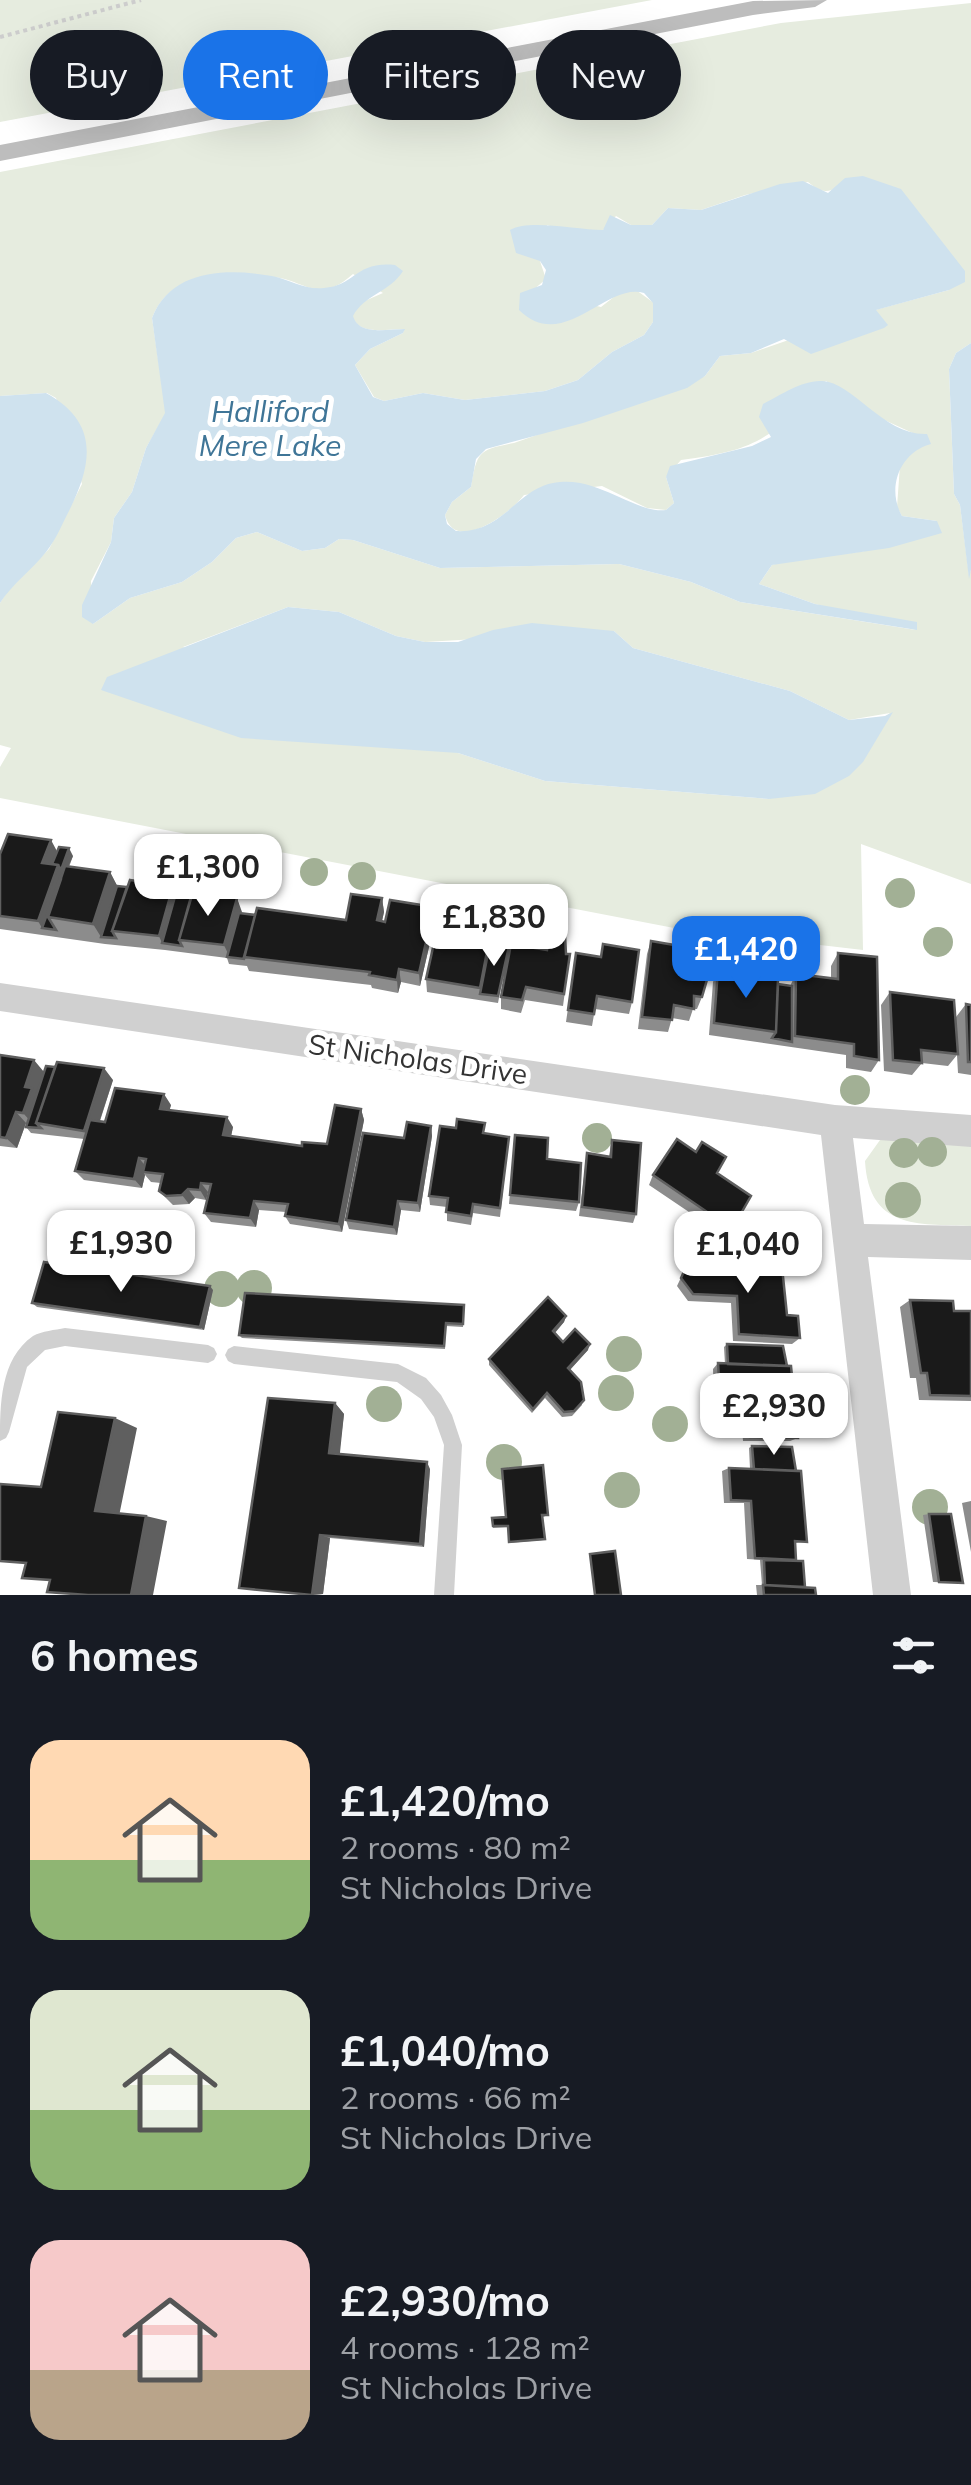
<!DOCTYPE html>
<meta charset="utf-8">
<style>
body{margin:0;font-family:Mulish,sans-serif;background:#20242c;color:#f1f3f6;height:100vh;display:flex;flex-direction:column;font-size:38px;white-space:nowrap}
*{box-sizing:border-box;margin:0}
p{font-size:32px;color:#9ea1a6}
.icon{flex:none;width:55px;height:55px;fill:none;stroke:currentColor;stroke-width:2;stroke-linecap:round;stroke-linejoin:round}
.map{position:relative;height:1595px;overflow:hidden}
.details{display:flex;flex-direction:column;background:#171b24;flex:1}
.details>*{flex:none}
.guide{position:absolute;left:30px;top:30px;width:912px;height:90px;display:flex;gap:20px}
.price{position:absolute;translate:-50% -85px;padding:0 22px;border-radius:20px;background:#fff;color:#222;font-size:32px;line-height:65px;filter:drop-shadow(0 2px 5px #0008)}
.price::after{content:'';position:absolute;left:50%;top:60px;width:30px;height:22px;margin-left:-15px;background:inherit;clip-path:polygon(0 0,100% 0,50% 100%)}
.price.active{background:#1a73e8;color:#fff}
ul{padding:0;list-style:none}
li{display:flex;align-items:center;gap:30px;height:250px;padding:0 30px}
li span{display:grid;place-items:center;flex:none;width:280px;height:200px;border-radius:30px;color:#555}
li>.icon{margin-inline-start:auto}
span .icon{width:120px;height:120px;fill:#fffc;stroke-width:1}
li b{font-size:42px}
h2{display:flex;justify-content:space-between;align-items:center;height:120px;padding:0 30px;font-size:42px}
.chip{padding:0 35px;border-radius:45px;background:#171b24;box-shadow:0 10px 40px #0002;font-size:35px;line-height:90px}
.chip.active{background:#1a73e8;color:#fff}
.map>svg:first-child{display:block}
.green{fill:#e6ecdf;fill-rule:evenodd}
.water{fill:#cfe2ee}
.lines{fill:none;stroke-linecap:round;stroke-linejoin:round}
.path{stroke:#cdcdcd;stroke-width:4;stroke-dasharray:4 4;stroke-linecap:butt}
.lane{fill:#d0d0d0;fill-rule:evenodd}
.street{fill:#d0d0d0;fill-rule:evenodd}
.secondary{fill:#bdbdbd;fill-rule:evenodd}
.tree{fill:#a2b095}
.wall{fill:#8c8c8c}
.shaded-wall{fill:#5f5f5f}
.building{fill:#1a1a1a;stroke:#5f5f5f;stroke-width:2.5}
.labels{text-anchor:middle;stroke-width:10;stroke-linejoin:round;paint-order:stroke}
.street-label{font-size:28px;fill:#333;stroke:#fff}
.water-label{font-size:30px;font-style:italic;fill:#3f7597;stroke:#fff}
</style>
<div class="map">
<svg width="971" height="1595" viewBox="0 0 971 1595">
<rect width="100%" height="100%" fill="#fff"/>
<!-- green -->
<path class="green" d="M 0,0 L 652,0 L 0,122 Z
M 971,3 L 971,343 L 956,353 L 949,369 L 954,494 L 960,505 L 969,575 L 971,570 L 971,884 L 861,844 L 863,950 L 674,928 L 0,798 L 0,767 L 11,748 L 0,745 L 0,603 L 10,587 L 49,549 L 82,484 L 56,398 L 47,393 L 0,396 L 0,172 L 781,23 ZM 808,182 C 820,192 826,194 840,186 L 949,290 L 875,310 L 751,353 L 720,356 L 705,376 L 514,443 C 479,450 477,451 471,487 L 452,502 L 445,515 C 455,555 511,513 524,495 L 602,486 L 647,508 L 666,510 L 674,503 L 666,477 L 681,460 C 761,450 771,437 826,381 L 880,418 L 917,435 L 900,465 L 897,507 L 902,516 L 937,521 C 891,561 828,549 772,565 L 759,584 L 815,604 L 916,630 L 740,602 L 691,582 L 619,564 L 440,568 L 353,540 L 339,539 L 325,548 L 302,551 L 257,532 L 236,538 L 212,562 L 182,582 L 130,598 L 93,624 L 91,581 L 111,542 L 114,518 L 132,492 L 146,448 L 166,413 L 152,318 C 171,269 228,271 274,277 C 307,281 318,305 353,274 L 383,293 L 360,303 L 352,316 C 359,336 386,329 404,329 L 403,333 L 370,349 L 355,365 L 374,397 L 384,401 L 423,393 L 465,400 L 545,391 L 578,380 L 612,352 L 644,335 L 653,322 L 654,303 L 636,290 L 619,293 L 601,307 L 532,291 L 546,279 L 540,261 L 547,225 L 562,230 L 603,230 L 616,216 L 631,225 L 652,225 L 668,208 L 701,210 L 745,195 ZM 288,607 L 339,612 L 396,636 L 425,642 L 614,631 L 633,648 L 790,691 L 849,720 L 890,713 L 769,799 L 545,781 L 458,753 L 183,647 Z
M 906,1135 L 971,1140 L 971,1226 C 916,1224 869,1229 865,1161 L 880,1140 Z"/>
<!-- water -->
<path class="water" d="M 863,176 L 901,189 L 965,271 L 965,282 L 949,290 L 876,310 L 888,325 L 884,328 L 811,354 L 784,339 L 751,353 L 720,356 L 705,376 L 687,388 L 583,423 L 486,449 L 476,459 L 471,487 L 452,502 L 445,515 L 447,524 L 456,531 C 505,534 517,485 560,482 C 600,478 637,514 666,510 L 674,503 L 666,477 L 670,466 L 752,446 L 771,437 L 759,417 L 763,404 C 781,395 802,380 822,381 C 853,382 884,436 927,434 L 931,444 C 900,452 886,488 902,516 L 937,521 L 942,533 L 889,548 L 772,565 L 759,584 L 815,604 L 917,622 L 917,630 L 740,602 L 691,582 L 619,564 L 440,568 L 353,540 L 339,539 L 325,548 L 302,551 L 257,532 L 236,538 L 212,562 L 182,582 L 130,598 L 93,624 L 82,617 L 82,605 L 111,542 L 114,518 L 132,492 L 146,448 L 165,413 L 152,318 C 171,269 227,268 272,276 C 292,280 303,290 324,288 C 355,286 355,261 395,265 L 403,271 C 390,292 364,295 353,316 C 359,336 387,329 405,329 L 403,333 L 370,349 L 355,365 L 373,397 L 384,401 L 423,393 L 465,400 L 545,391 L 578,380 L 612,352 L 644,335 L 653,322 L 653,303 L 644,293 C 607,281 563,354 519,310 L 520,293 L 542,285 L 546,270 L 540,261 L 516,253 L 510,230 C 530,219 576,230 603,230 L 610,215 L 631,225 L 652,225 L 668,208 L 701,210 L 780,184 L 803,181 L 828,193 L 845,178 Z
M 971,343 L 971,570 L 969,579 L 960,505 L 954,494 L 949,369 L 956,353 Z
M 46,393 C 99,422 93,463 69,511 C 62,524 56,540 46,552 C 32,570 13,583 0,603 L 0,396 Z
M 288,607 L 339,612 L 396,636 L 425,642 L 458,642 L 493,630 L 532,623 L 614,631 L 633,648 L 790,691 L 849,720 L 885,716 L 893,712 L 863,762 L 849,776 L 815,794 L 769,799 L 545,781 L 458,753 L 241,738 L 101,690 L 107,677 Z"/>
<g class="lines">
<!-- path -->
<path class="path" d="M 0,37 L 141,0"/>
<!-- lane -->
<path class="lane" d="M 65,1328 L 208,1345 L 214,1348 L 217,1354 L 214,1360 L 208,1363 L 65,1346 L 45,1350 L 27,1367 L 9,1432 L 6,1438 L 0,1441 C 0,1405 0,1359 33,1336 C 42,1331 55,1330 65,1328 Z
M 234,1346 L 398,1364 L 426,1378 L 441,1395 L 452,1415 L 462,1445 L 454,1595 L 434,1595 L 444,1445 L 434,1417 L 421,1399 L 397,1382 L 234,1364 L 228,1361 L 225,1355 L 228,1349 Z"/>
<!-- street -->
<path class="street" d="M 0,983 L 835,1105 L 971,1115 L 971,1147 L 853,1138 L 864,1224 L 971,1226 L 971,1260 L 868,1257 L 911,1595 L 873,1595 L 821,1135 L 0,1011 Z"/>
<!-- secondary -->
<path class="secondary" d="M 827,0 L 815,7 L 753,15 L 0,161 L 0,145 L 753,1 Z"/>
</g>
<!-- trees -->
<g class="tree">
<circle cx="233" cy="855" r="14"/>
<circle cx="314" cy="872" r="14"/>
<circle cx="362" cy="876" r="14"/>
<circle cx="900" cy="893" r="15"/>
<circle cx="500" cy="923" r="15"/>
<circle cx="938" cy="942" r="15"/>
<circle cx="855" cy="1090" r="15"/>
<circle cx="597" cy="1138" r="15"/>
<circle cx="932" cy="1152" r="15"/>
<circle cx="904" cy="1153" r="15"/>
<circle cx="903" cy="1200" r="18"/>
<circle cx="254" cy="1288" r="18"/>
<circle cx="222" cy="1289" r="18"/>
<circle cx="624" cy="1354" r="18"/>
<circle cx="616" cy="1393" r="18"/>
<circle cx="384" cy="1404" r="18"/>
<circle cx="670" cy="1424" r="18"/>
<circle cx="504" cy="1462" r="18"/>
<circle cx="622" cy="1490" r="18"/>
<circle cx="930" cy="1507" r="18"/>
</g>
<!-- wall -->
<path class="wall" d="M 57,852 L 73,856 L 69,867 L 110,872 L 117,886 L 173,886 L 176,893 L 237,898 L 241,913 L 346,920 L 382,898 L 384,912 L 382,921 L 385,922 L 434,907 L 435,921 L 420,986 L 401,982 L 398,993 L 372,988 L 371,985 L 249,971 L 247,966 L 229,964 L 227,958 L 165,950 L 105,944 L 0,929 L 0,854 Z
M 468,932 L 490,943 L 509,946 L 498,1003 L 427,992 L 426,979 Z
M 651,941 L 702,997 L 697,1009 L 693,1009 L 689,1021 L 672,1018 L 668,1032 L 638,1029 L 647,954 Z
M 576,953 L 632,1002 L 629,1014 L 595,1009 L 592,1026 L 566,1022 Z
M 838,953 L 879,1060 L 871,1072 L 846,1068 L 846,1055 L 709,1035 L 713,982 L 718,969 L 778,984 L 790,986 L 796,974 L 831,978 L 831,966 Z
M 566,954 L 570,954 L 563,1006 L 525,1000 L 521,1013 L 501,1009 L 501,997 Z
M 890,992 L 956,1017 L 966,1004 L 971,1005 L 971,1075 L 958,1073 L 957,1055 L 948,1066 L 922,1063 L 912,1075 L 884,1071 L 881,1005 Z
M 0,1055 L 44,1072 L 113,1080 L 100,1121 L 105,1122 L 171,1105 L 169,1110 L 233,1127 L 231,1136 L 302,1146 L 327,1144 L 361,1109 L 364,1120 L 342,1232 L 290,1224 L 285,1216 L 286,1212 L 259,1210 L 256,1227 L 211,1222 L 204,1213 L 209,1193 L 208,1192 L 206,1200 L 195,1198 L 189,1204 L 173,1205 L 159,1191 L 161,1183 L 151,1182 L 145,1175 L 142,1188 L 84,1180 L 75,1171 L 84,1139 L 31,1133 L 26,1127 L 26,1123 L 17,1148 L 0,1146 Z
M 431,1126 L 432,1136 L 420,1212 L 401,1210 L 397,1235 L 349,1229 L 346,1220 L 404,1138 Z
M 485,1134 L 509,1137 L 500,1217 L 473,1213 L 471,1225 L 447,1221 L 447,1207 L 430,1205 L 429,1196 Z
M 515,1135 L 579,1202 L 576,1211 L 509,1204 Z
M 612,1140 L 636,1214 L 633,1223 L 579,1216 L 587,1153 L 609,1156 Z
M 717,1173 L 732,1229 L 726,1237 L 649,1185 L 653,1175 Z
M 721,1250 L 778,1267 L 787,1315 L 800,1338 L 792,1344 L 733,1341 L 731,1303 L 688,1301 L 677,1286 L 686,1267 L 718,1265 L 718,1255 Z
M 213,1290 L 204,1330 L 37,1307 L 32,1303 Z
M 910,1300 L 954,1311 L 971,1311 L 971,1401 L 919,1400 L 916,1378 L 910,1378 L 900,1307 Z
M 464,1305 L 463,1327 L 446,1326 L 445,1349 L 242,1338 L 239,1335 Z
M 566,1316 L 564,1322 L 555,1333 L 563,1342 L 588,1350 L 570,1370 L 582,1405 L 572,1416 L 562,1417 L 545,1398 L 532,1413 L 489,1365 L 489,1359 Z
M 727,1344 L 798,1438 L 790,1441 L 743,1441 L 740,1401 L 714,1400 L 713,1369 L 718,1363 L 725,1364 L 724,1347 Z
M 335,1403 L 344,1414 L 339,1454 L 430,1469 L 424,1547 L 330,1538 L 323,1594 L 312,1595 Z
M 752,1446 L 807,1542 L 795,1543 L 796,1560 L 805,1587 L 816,1595 L 757,1595 L 756,1585 L 762,1585 L 760,1560 L 762,1560 L 747,1559 L 744,1503 L 724,1503 L 722,1471 L 729,1468 L 750,1469 L 749,1448 Z
M 971,1501 L 971,1552 L 962,1503 Z
M 929,1514 L 963,1583 L 933,1582 L 923,1515 Z
M 548,1515 L 543,1517 L 545,1539 L 543,1540 L 509,1543 L 508,1527 L 493,1528 L 492,1518 Z"/>
<!-- shaded-wall -->
<path class="shaded-wall" d="M 51,840 L 59,855 L 53,871 L 42,863 Z
M 69,848 L 73,856 L 42,928 L 38,921 L 58,865 Z
M 110,872 L 121,893 L 101,937 L 93,924 Z
M 173,886 L 180,901 L 162,943 L 165,950 L 159,936 Z
M 237,898 L 242,912 L 230,958 L 224,945 Z
M 382,898 L 384,912 L 379,934 L 377,920 Z
M 434,907 L 435,921 L 420,986 L 419,973 Z
M 399,969 L 401,982 L 398,993 L 397,980 Z
M 34,1060 L 44,1072 L 33,1124 L 23,1113 L 25,1087 Z
M 104,1068 L 113,1080 L 93,1141 L 84,1131 Z
M 164,1094 L 171,1105 L 167,1120 L 160,1109 Z
M 361,1109 L 364,1120 L 342,1232 L 339,1224 Z
M 16,1112 L 26,1123 L 17,1148 L 6,1138 Z
M 227,1117 L 233,1127 L 229,1146 L 223,1135 Z
M 431,1126 L 432,1136 L 420,1212 L 418,1203 Z
M 139,1158 L 147,1168 L 143,1172 L 145,1175 L 142,1188 L 134,1179 Z
M 201,1183 L 208,1192 L 206,1200 L 200,1190 Z
M 188,1189 L 195,1198 L 189,1204 L 182,1195 Z
M 254,1201 L 259,1210 L 256,1227 L 250,1218 Z
M 398,1201 L 401,1210 L 397,1235 L 394,1227 Z
M 210,1286 L 213,1290 L 204,1330 L 200,1327 Z
M 566,1316 L 564,1322 L 551,1337 L 553,1331 Z
M 590,1344 L 588,1350 L 566,1374 L 568,1368 Z
M 335,1403 L 344,1414 L 339,1462 L 329,1453 Z
M 115,1418 L 137,1428 L 119,1516 L 95,1511 Z
M 427,1462 L 430,1469 L 424,1547 L 420,1544 Z
M 146,1516 L 167,1521 L 153,1595 L 131,1595 Z
M 320,1535 L 330,1538 L 323,1594 L 312,1595 Z"/>
<!-- building -->
<path class="building" d="M 8,834 L 51,840 L 42,863 L 58,865 L 38,921 L 0,916 L 0,854 Z
M 59,847 L 69,848 L 61,870 L 58,865 L 52,864 Z
M 65,866 L 110,872 L 93,924 L 48,917 Z
M 60,878 L 61,879 L 48,917 L 56,930 L 42,928 Z
M 130,880 L 173,886 L 159,936 L 112,931 Z
M 117,886 L 127,887 L 112,931 L 116,938 L 101,937 Z
M 176,893 L 192,895 L 179,940 L 182,946 L 162,943 Z
M 192,893 L 237,898 L 224,945 L 179,940 Z
M 351,894 L 382,898 L 377,920 L 385,922 L 390,900 L 434,907 L 419,973 L 399,969 L 397,980 L 369,975 L 370,972 L 244,957 L 257,908 L 346,920 Z
M 239,913 L 255,915 L 244,959 L 227,957 Z
M 448,919 L 464,923 L 468,932 L 490,936 L 480,988 L 426,979 L 438,925 Z
M 556,933 L 565,935 L 566,954 L 570,954 L 564,994 L 526,987 L 522,1000 L 501,997 L 511,944 L 547,950 L 549,937 Z
M 651,941 L 715,952 L 702,997 L 694,996 L 694,1009 L 674,1005 L 672,1020 L 642,1017 Z
M 490,943 L 509,946 L 498,996 L 480,994 Z
M 603,944 L 639,950 L 632,1002 L 597,996 L 594,1014 L 568,1010 L 576,953 L 601,957 Z
M 838,953 L 877,957 L 879,1060 L 854,1056 L 854,1044 L 795,1036 L 796,974 L 838,979 Z
M 718,969 L 778,978 L 776,1032 L 714,1023 Z
M 778,984 L 792,986 L 792,1042 L 772,1038 L 776,1032 Z
M 890,992 L 954,1000 L 958,1054 L 921,1050 L 922,1063 L 893,1060 Z
M 966,1004 L 971,1005 L 971,1062 L 968,1062 Z
M 0,1055 L 34,1060 L 25,1087 L 32,1088 L 23,1113 L 16,1112 L 6,1138 L 0,1137 Z
M 57,1062 L 104,1068 L 84,1131 L 36,1123 Z
M 46,1066 L 55,1067 L 36,1123 L 41,1128 L 26,1127 Z
M 115,1088 L 164,1094 L 160,1109 L 227,1117 L 223,1135 L 302,1146 L 302,1142 L 327,1144 L 335,1105 L 361,1109 L 339,1224 L 285,1216 L 288,1204 L 254,1201 L 250,1218 L 204,1213 L 211,1184 L 201,1183 L 200,1190 L 188,1189 L 182,1195 L 166,1196 L 159,1191 L 163,1174 L 143,1172 L 146,1159 L 139,1158 L 134,1179 L 75,1171 L 90,1120 L 105,1122 Z
M 457,1119 L 485,1123 L 483,1133 L 509,1137 L 500,1208 L 473,1204 L 471,1216 L 446,1212 L 448,1198 L 429,1196 L 440,1126 L 456,1128 Z
M 407,1122 L 431,1126 L 418,1203 L 398,1201 L 394,1227 L 346,1220 L 363,1133 L 404,1138 Z
M 515,1135 L 548,1138 L 547,1159 L 581,1163 L 579,1202 L 510,1195 Z
M 677,1139 L 696,1152 L 702,1142 L 726,1157 L 717,1173 L 751,1196 L 732,1229 L 653,1175 Z
M 612,1140 L 641,1143 L 636,1214 L 582,1207 L 587,1153 L 611,1157 Z
M 721,1250 L 777,1253 L 778,1267 L 722,1265 Z
M 44,1262 L 210,1286 L 200,1327 L 32,1303 Z
M 695,1264 L 782,1267 L 787,1315 L 798,1316 L 800,1338 L 739,1334 L 737,1296 L 693,1294 L 681,1278 L 686,1267 Z
M 245,1293 L 464,1305 L 463,1324 L 446,1323 L 444,1346 L 239,1335 Z
M 548,1297 L 566,1316 L 553,1331 L 563,1342 L 575,1329 L 590,1344 L 568,1368 L 581,1382 L 584,1400 L 574,1411 L 564,1412 L 547,1393 L 533,1409 L 489,1359 Z
M 910,1300 L 953,1301 L 954,1311 L 971,1311 L 971,1396 L 930,1395 L 927,1373 L 921,1373 Z
M 727,1344 L 783,1346 L 787,1366 L 728,1364 Z
M 718,1363 L 791,1366 L 798,1438 L 750,1437 L 747,1396 L 720,1395 Z
M 268,1398 L 335,1403 L 329,1453 L 427,1462 L 420,1544 L 320,1535 L 312,1595 L 239,1588 Z
M 58,1412 L 115,1418 L 95,1511 L 146,1516 L 131,1595 L 88,1595 L 47,1592 L 50,1580 L 22,1578 L 26,1563 L 0,1561 L 0,1484 L 41,1487 Z
M 752,1446 L 792,1447 L 796,1471 L 754,1469 Z
M 543,1465 L 548,1515 L 542,1515 L 545,1539 L 509,1542 L 508,1526 L 493,1526 L 492,1518 L 506,1517 L 502,1469 Z
M 729,1468 L 801,1471 L 807,1542 L 795,1541 L 796,1560 L 755,1558 L 751,1501 L 731,1500 Z
M 929,1514 L 951,1514 L 963,1583 L 939,1582 Z
M 615,1551 L 621,1595 L 595,1595 L 590,1554 Z
M 764,1560 L 803,1561 L 805,1587 L 765,1585 Z
M 763,1585 L 815,1588 L 816,1595 L 764,1595 Z"/>
<g class="labels">
<!-- street labels -->
<g class="street-label">
<text transform="translate(418 1059) rotate(8)" y="10">St Nicholas Drive</text>
</g>
<!-- water labels -->
<g class="water-label">
<text x="270" y="422">Halliford<tspan x="270" dy="34">Mere Lake</tspan></text>
</g>
</g>
</svg>
<b class="price" style="left:208px;top:919px">£1,300</b>
<b class="price" style="left:494px;top:969px">£1,830</b>
<b class="price active" style="left:746px;top:1001px">£1,420</b>
<b class="price" style="left:121px;top:1295px">£1,930</b>
<b class="price" style="left:748px;top:1296px">£1,040</b>
<b class="price" style="left:774px;top:1458px">£2,930</b>
<div class="guide">
<a class="chip">Buy</a>
<a class="chip active">Rent</a>
<a class="chip">Filters</a>
<a class="chip">New</a>
</div>
</div>
<section class="details">
<h2>6 homes<svg class="icon" aria-label="filters" viewBox="0 0 24 24"><path d="M4 7h16M4 17h16"/><circle cx="9" cy="7" r="2"/><circle cx="15" cy="17" r="2"/></svg></h2>
<ul>
<li><span style="background:linear-gradient(#ffd9b3 60%,#8fb573 0)"><svg class="icon" aria-label="home" viewBox="0 0 24 24"><path d="M3 11l9-7 9 7M6 9v11h12V9"/></svg></span><div><b>£1,420/mo</b><p>2 rooms · 80 m²</p><p>St Nicholas Drive</p></div></li>
<li><span style="background:linear-gradient(#dfe7d0 60%,#8fb573 0)"><svg class="icon" aria-label="home" viewBox="0 0 24 24"><path d="M3 11l9-7 9 7M6 9v11h12V9"/></svg></span><div><b>£1,040/mo</b><p>2 rooms · 66 m²</p><p>St Nicholas Drive</p></div></li>
<li><span style="background:linear-gradient(#f6c9c9 65%,#b9a48a 0)"><svg class="icon" aria-label="home" viewBox="0 0 24 24"><path d="M3 11l9-7 9 7M6 9v11h12V9"/></svg></span><div><b>£2,930/mo</b><p>4 rooms · 128 m²</p><p>St Nicholas Drive</p></div></li>
</ul>
</section>
